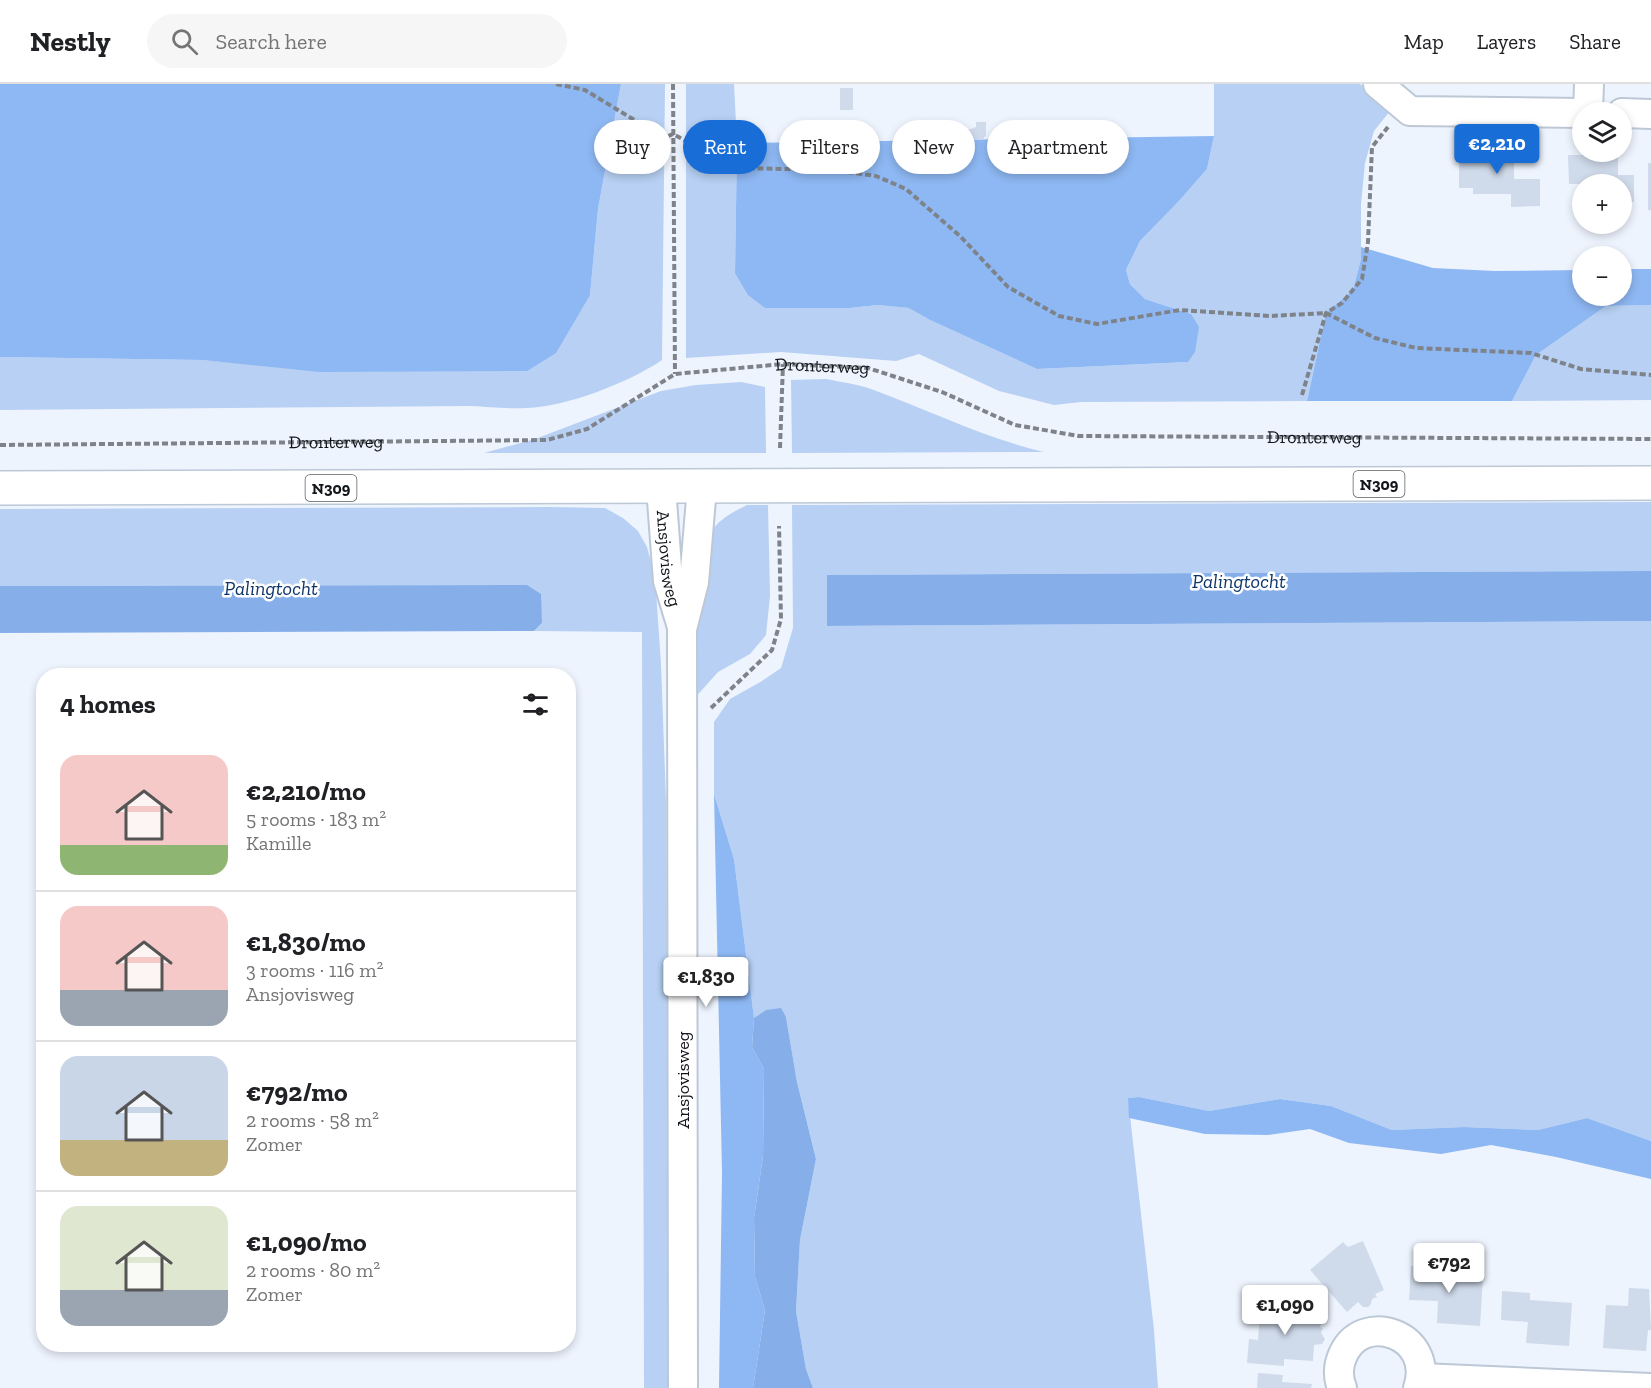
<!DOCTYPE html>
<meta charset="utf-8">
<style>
body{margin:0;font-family:"Zilla Slab",serif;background:#f6f6f6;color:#202124;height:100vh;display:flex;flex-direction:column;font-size:22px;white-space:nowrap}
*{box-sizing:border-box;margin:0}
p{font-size:20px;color:#757577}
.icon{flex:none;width:33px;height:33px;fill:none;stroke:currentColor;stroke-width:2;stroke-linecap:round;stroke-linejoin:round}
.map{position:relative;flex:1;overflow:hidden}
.drawer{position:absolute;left:36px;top:584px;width:540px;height:684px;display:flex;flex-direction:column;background:#fff;border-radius:24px;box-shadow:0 3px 9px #0003}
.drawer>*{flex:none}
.banner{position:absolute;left:594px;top:36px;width:570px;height:54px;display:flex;gap:12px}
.buttons{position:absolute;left:1572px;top:18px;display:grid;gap:12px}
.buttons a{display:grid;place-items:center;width:60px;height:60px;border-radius:50%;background:#fff;box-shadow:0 3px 9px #0003;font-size:30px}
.price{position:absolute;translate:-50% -51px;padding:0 14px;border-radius:6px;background:#fff;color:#222;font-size:20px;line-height:39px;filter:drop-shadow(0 2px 3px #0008)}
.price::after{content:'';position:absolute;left:50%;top:36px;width:18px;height:14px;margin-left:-9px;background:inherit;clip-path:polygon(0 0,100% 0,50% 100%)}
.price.selected{background:#196dd7;color:#fff}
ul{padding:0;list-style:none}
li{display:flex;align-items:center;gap:18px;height:150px;padding:0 24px}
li+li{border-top:2px solid #e0e0e0}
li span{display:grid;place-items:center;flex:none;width:168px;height:120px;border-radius:18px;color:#555}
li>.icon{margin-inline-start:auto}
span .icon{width:72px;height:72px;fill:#fffc;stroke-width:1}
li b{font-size:26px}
h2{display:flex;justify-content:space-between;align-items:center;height:72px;padding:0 24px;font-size:26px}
.tag{padding:0 21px;border-radius:27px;background:#fff;box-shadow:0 3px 9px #0003;font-size:21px;line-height:54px}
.tag.selected{background:#196dd7;color:#fff}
header{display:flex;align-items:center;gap:36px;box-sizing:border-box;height:84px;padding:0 30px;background:#fff;border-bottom:2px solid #e0e0e0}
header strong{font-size:28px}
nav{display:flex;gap:33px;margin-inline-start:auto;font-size:21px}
.search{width:420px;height:54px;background:#f6f6f6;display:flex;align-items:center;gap:15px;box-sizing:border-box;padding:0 21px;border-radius:33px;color:#757577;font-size:22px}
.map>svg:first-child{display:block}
.green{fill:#b7d0f3}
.forest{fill:#8eb8f3}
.water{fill:#86afea}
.building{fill:#cfdaea}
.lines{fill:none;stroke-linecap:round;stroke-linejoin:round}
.minor-casing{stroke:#bdc8d7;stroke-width:32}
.major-casing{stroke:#bdc8d7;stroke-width:36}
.path{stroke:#7e838a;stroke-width:4;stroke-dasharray:6 3;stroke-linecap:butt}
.minor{stroke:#fff;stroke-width:28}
.major{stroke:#fff;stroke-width:33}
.labels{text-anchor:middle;stroke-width:5;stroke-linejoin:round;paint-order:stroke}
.shield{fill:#fff;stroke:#595c5f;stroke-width:1.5}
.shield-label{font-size:16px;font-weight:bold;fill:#12161b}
.street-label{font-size:18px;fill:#12161b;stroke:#fff}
.water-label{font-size:20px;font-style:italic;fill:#0e366a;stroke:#fff}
</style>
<header>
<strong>Nestly</strong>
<div class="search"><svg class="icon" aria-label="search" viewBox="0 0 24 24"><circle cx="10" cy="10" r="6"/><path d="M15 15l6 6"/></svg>Search here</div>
<nav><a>Map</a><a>Layers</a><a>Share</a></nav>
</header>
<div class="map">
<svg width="1651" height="1304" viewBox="0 0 1651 1304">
<rect width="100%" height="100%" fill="#eef4fe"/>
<!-- green -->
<path class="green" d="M 621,0 L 665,0 L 662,276 C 630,298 566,323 527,324 C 508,325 489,323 470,322 L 0,326 L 0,273 L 202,276 L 281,283 L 590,211 L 598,125 Z
M 686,0 L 734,0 L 737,59 L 735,189 L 765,224 L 850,224 L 878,221 L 910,224 L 930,236 L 1037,285 L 1188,278 L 1191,230 L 1145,215 L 1130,200 L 1126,186 L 1140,157 L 1179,117 L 1207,85 L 1214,52 L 1214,0 L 1360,0 L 1390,27 L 1374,47 L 1365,79 L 1361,120 L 1361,175 L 1353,206 L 1326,229 L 1307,317 L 1081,318 L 1054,321 L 999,307 L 919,270 L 896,277 L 781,268 L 686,274 Z
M 1651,221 L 1651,316 L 1512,317 L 1536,271 L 1606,222 Z
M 826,295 C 841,298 857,300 871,305 C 929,326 984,354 1044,368 L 792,369 L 791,296 Z
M 741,298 L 765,303 L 766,369 L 484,369 L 535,355 L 661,307 L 696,301 Z
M 1651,418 L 1651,487 L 828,491 L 828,542 L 1651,537 L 1651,1057 L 1587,1034 L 1538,1046 L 1464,1043 L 1392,1046 L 1331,1022 L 1280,1015 L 1209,1027 L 1139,1013 L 1128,1014 L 1154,1246 L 1158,1304 L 813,1304 L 806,1285 L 796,1227 L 800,1156 L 816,1075 L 797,998 L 786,933 L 766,926 L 754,934 L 734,775 L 714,710 L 714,638 L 730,615 L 762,597 L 781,584 L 793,544 L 792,421 Z
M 747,421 L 768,421 L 770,512 L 766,551 L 750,570 L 718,588 L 693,616 C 696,583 698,467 713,445 C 721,434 735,427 747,421 Z
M 550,423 L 605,424 L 623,434 L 638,447 L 647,463 L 655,492 L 661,580 L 666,717 L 670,1304 L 644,1304 L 642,548 L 534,547 L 542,539 L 527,501 L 0,502 L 0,425 Z"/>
<!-- forest -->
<path class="forest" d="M 0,0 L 621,0 L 598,125 L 590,211 L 556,269 L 527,287 L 320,288 L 202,276 L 0,273 Z
M 1214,52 L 1207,85 L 1179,117 L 1140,157 L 1126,186 L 1130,200 L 1145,215 L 1191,230 L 1199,243 L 1195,268 L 1188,278 L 1037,285 L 930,236 L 909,224 L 878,221 L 850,224 L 765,224 L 748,211 L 735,189 L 737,59 Z
M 1361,163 L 1433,184 L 1495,187 L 1582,186 L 1582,212 L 1622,212 L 1622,185 L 1651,185 L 1651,221 L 1606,222 L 1536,271 L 1512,317 L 1307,317 L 1326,229 L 1353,206 L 1361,175 Z
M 714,710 L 734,775 L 754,934 L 752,963 L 764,985 L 763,1072 L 754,1134 L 755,1193 L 765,1226 L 753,1304 L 719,1304 L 722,1089 Z
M 1139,1013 L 1209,1027 L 1280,1015 L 1331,1022 L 1392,1046 L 1464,1043 L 1538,1046 L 1587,1034 L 1651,1057 L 1651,1095 L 1556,1073 L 1491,1061 L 1441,1070 L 1349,1059 L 1310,1045 L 1268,1051 L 1205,1050 L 1129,1034 L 1128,1014 Z"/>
<!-- water -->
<path class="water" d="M 1651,487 L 1651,537 L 827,542 L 827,491 Z
M 527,501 L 541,510 L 542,539 L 534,547 L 0,549 L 0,502 Z
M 781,924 L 786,933 L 797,998 L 816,1075 L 800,1156 L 796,1227 L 806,1285 L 813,1304 L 753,1304 L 765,1226 L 755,1193 L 754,1134 L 763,1072 L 764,985 L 752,963 L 754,934 L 766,926 Z"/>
<!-- building -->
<path class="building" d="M 840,4 L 853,4 L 853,26 L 840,26 Z
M 976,38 L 986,38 L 986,51 L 983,55 L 969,55 L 968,46 L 976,43 Z
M 1514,62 L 1514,95 L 1540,95 L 1540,122 L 1511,123 L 1511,110 L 1473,110 L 1473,104 L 1459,104 L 1459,67 L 1473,67 L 1473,63 Z
M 1586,68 L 1618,68 L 1618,91 L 1634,91 L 1634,118 L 1622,118 L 1622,100 L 1569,100 L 1568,71 L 1586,71 Z
M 1648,79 L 1651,79 L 1651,126 L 1648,126 Z
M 1363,1157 L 1384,1206 L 1375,1210 L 1377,1213 L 1372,1215 L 1371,1220 L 1368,1223 L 1363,1223 L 1358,1218 L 1347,1228 L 1310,1186 L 1343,1158 L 1348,1163 Z
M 1411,1182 L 1454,1185 L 1453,1197 L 1461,1198 L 1463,1189 L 1466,1187 L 1470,1185 L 1478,1187 L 1483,1194 L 1480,1242 L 1437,1239 L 1438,1217 L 1409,1216 Z
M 1629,1204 L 1649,1205 L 1651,1246 L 1648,1246 L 1646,1267 L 1603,1264 L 1606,1221 L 1628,1222 Z
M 1502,1207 L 1530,1209 L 1530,1216 L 1572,1219 L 1569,1262 L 1526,1259 L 1528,1238 L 1501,1236 Z
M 1274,1215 L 1323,1234 L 1320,1243 L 1323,1244 L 1321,1249 L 1325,1255 L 1322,1260 L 1314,1261 L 1313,1277 L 1284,1275 L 1284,1282 L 1247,1279 L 1249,1255 L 1258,1256 L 1260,1229 L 1268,1230 Z
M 1258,1289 L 1283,1291 L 1282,1298 L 1312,1300 L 1311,1304 L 1257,1304 Z"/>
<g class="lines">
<defs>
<g id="minor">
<path d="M 1378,0 L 1410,27 L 1582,29"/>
<path d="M 1588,28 L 1589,0"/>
<path d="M 1622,29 L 1651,30"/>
<path id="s2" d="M 661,403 L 668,497 L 682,543"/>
<path d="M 1421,1294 L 1651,1304"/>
<path d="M 683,1304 L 682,545 L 694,498 L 702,403"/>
<path d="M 1342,1304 C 1338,1294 1338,1283 1342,1273 C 1361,1224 1436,1251 1418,1304"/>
</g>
<path id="major" d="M 0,404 L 1651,399"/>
</defs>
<!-- minor casing -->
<use href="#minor" class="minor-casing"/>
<!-- major casing -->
<use href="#major" class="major-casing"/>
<!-- path -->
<g class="path">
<path d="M 556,0 L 585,6 L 664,54 L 673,50 L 736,84 L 834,86 L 876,92 L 906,105 L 961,153 L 1008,203 L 1059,232 L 1097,240 L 1180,226 L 1270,232 L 1326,229 L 1375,254 L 1416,264 L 1531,269 L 1581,285 L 1651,291"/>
<path d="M 673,0 L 675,290"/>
<path d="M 1302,311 L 1326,229 L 1342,219 L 1362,195 L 1368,158 L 1372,63 L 1388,43"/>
<path id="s1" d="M 0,361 L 547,356 L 587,345 L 675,290 L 783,280 L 868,284 L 942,308 L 1015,341 L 1079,352 L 1651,355"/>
<path d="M 780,364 L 783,280"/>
<path d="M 711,624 L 772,566 L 781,535 L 779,442"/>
</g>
<!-- minor -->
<use href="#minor" class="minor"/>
<!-- major -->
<use href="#major" class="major"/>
</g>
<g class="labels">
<!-- shield labels -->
<g class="shield">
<rect x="1353.5" y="387" width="51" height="26" rx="4.5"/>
<rect x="305.5" y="391" width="51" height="26" rx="4.5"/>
</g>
<g class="shield-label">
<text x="1379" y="406">N309</text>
<text x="331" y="410">N309</text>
</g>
<!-- street labels -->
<g class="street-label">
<text dy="6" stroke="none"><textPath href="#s1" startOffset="840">Dronterweg</textPath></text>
<text dy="6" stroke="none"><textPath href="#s1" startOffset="1344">Dronterweg</textPath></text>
<text dy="6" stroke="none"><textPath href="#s1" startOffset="336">Dronterweg</textPath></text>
<text dy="6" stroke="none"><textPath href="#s2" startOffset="72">Ansjovisweg</textPath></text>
<text transform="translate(683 996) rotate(-90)" y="6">Ansjovisweg</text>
</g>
<!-- water labels -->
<g class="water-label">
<text x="1239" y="504">Palingtocht</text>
<text x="271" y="511">Palingtocht</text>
</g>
</g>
</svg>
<div class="buttons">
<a><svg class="icon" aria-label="layers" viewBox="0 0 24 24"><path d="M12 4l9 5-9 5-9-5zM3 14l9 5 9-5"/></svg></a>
<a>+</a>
<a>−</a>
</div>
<b class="price selected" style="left:1497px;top:91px">€2,210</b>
<b class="price" style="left:706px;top:924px">€1,830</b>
<b class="price" style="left:1449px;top:1210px">€792</b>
<b class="price" style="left:1285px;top:1252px">€1,090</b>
<div class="banner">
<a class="tag">Buy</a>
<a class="tag selected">Rent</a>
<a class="tag">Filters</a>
<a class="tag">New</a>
<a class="tag">Apartment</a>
</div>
<section class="drawer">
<h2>4 homes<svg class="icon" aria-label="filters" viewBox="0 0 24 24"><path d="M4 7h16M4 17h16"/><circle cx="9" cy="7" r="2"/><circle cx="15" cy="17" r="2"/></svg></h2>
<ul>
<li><span style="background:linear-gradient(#f6c9c9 75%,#8fb573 0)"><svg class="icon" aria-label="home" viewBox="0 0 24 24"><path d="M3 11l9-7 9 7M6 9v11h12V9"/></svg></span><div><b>€2,210/mo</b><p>5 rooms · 183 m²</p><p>Kamille</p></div></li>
<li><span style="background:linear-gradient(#f6c9c9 70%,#9aa5b1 0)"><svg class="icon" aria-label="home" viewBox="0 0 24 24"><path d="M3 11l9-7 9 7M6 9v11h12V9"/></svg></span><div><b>€1,830/mo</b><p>3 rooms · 116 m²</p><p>Ansjovisweg</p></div></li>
<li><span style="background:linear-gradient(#c9d6e8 70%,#c2b280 0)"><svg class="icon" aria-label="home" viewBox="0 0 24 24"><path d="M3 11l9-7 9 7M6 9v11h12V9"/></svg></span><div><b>€792/mo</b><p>2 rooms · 58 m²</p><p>Zomer</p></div></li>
<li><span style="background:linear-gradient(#dfe7d0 70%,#9aa5b1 0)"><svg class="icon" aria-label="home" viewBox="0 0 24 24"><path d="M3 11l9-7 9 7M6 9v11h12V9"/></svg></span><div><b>€1,090/mo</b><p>2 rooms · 80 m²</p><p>Zomer</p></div></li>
</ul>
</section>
</div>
